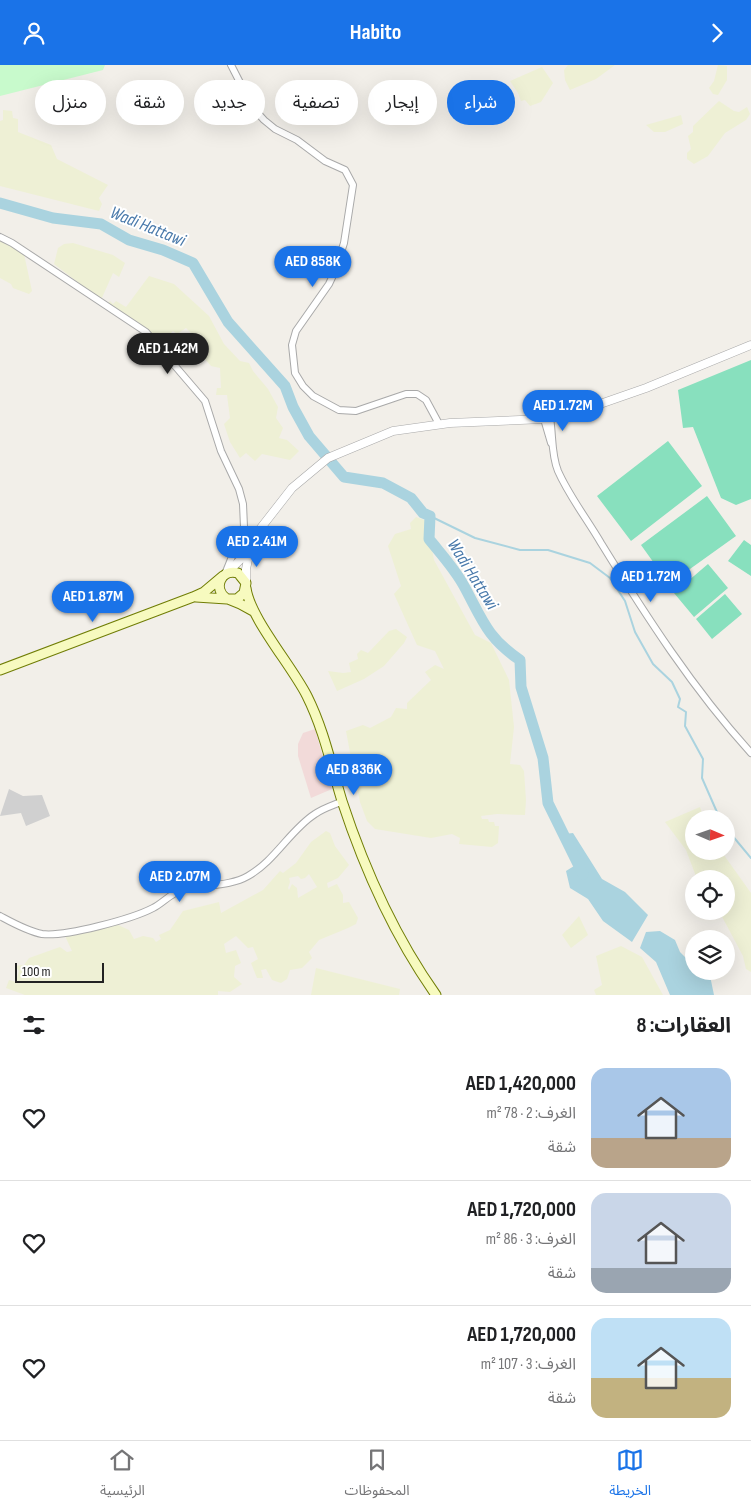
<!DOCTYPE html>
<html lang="ar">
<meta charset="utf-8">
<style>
body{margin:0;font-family:"Sofia Sans Condensed","Noto Sans Arabic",sans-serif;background:#f6f6f6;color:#202124;direction:rtl;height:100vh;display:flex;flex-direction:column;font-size:19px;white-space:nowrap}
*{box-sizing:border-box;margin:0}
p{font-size:16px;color:#757577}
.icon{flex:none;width:28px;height:28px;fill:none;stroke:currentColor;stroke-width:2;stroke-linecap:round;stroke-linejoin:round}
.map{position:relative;height:930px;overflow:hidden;direction:ltr}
.panel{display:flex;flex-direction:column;background:#fff;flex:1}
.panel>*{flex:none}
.top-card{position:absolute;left:15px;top:15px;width:500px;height:45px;direction:rtl;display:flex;gap:10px}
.needle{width:32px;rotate:92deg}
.controls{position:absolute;left:685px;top:745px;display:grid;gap:10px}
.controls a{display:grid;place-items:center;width:50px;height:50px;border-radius:50%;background:#fff;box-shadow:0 5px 20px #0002;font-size:25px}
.scale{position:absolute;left:15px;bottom:12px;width:89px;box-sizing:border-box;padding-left:5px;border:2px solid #222;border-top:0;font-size:14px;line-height:18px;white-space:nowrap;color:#222;-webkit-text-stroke:4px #fff;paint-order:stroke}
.price{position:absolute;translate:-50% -42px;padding:0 11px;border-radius:18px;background:#1a73e8;color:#fff;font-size:16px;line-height:32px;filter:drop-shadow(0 1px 2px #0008)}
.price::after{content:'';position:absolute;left:50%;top:30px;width:15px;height:11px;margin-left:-8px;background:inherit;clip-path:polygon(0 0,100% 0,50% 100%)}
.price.current{background:#222;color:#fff}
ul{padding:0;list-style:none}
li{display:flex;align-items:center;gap:15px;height:125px;padding:0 20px}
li+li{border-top:1px solid #e0e0e0}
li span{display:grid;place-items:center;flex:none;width:140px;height:100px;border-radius:15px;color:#555}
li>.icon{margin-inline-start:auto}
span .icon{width:60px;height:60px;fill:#fffc;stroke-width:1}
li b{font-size:21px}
h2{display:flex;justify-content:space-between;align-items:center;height:60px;padding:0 20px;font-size:21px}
.pill{padding:0 18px;border-radius:22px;background:#fff;box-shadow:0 5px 20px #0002;font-size:18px;line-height:45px}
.pill.current{background:#1a73e8;color:#fff}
header{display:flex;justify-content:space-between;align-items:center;height:65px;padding:0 20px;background:#1a73e8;color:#fff;font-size:22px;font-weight:700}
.dock{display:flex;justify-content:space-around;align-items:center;height:70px;border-top:1px solid #e0e0e0;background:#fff;font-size:14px;color:#757577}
.dock a{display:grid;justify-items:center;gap:2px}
.dock .current{color:#1a73e8}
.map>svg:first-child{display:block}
.commercial{fill:#f2dad9}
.religious{fill:#d0d0d0}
.farmland{fill:#eef0d5;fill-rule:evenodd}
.park{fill:#c8facc}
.pitch{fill:#88e0be}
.water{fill:#aad3df}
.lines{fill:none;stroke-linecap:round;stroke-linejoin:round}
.stream{stroke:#aad3df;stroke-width:2}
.river{stroke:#aad3df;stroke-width:11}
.minor-casing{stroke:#a9a9a9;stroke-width:8}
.tertiary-casing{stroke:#a9a9a9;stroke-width:9}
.secondary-casing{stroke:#707d05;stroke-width:11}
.minor{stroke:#fff;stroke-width:6}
.tertiary{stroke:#fff;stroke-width:8}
.secondary{stroke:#f7fabf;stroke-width:9}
.labels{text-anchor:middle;stroke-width:4;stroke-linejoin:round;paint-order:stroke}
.water-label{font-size:18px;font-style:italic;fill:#4a7aab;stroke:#fff}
</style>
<header><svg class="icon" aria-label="forward" viewBox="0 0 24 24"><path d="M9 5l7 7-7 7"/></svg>Habito<svg class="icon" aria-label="person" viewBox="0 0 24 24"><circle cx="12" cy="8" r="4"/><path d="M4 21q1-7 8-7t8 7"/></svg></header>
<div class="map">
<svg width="751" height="930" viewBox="0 0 751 930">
<rect width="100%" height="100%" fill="#f2efe9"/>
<!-- commercial -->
<path class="commercial" d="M 315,664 L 332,724 L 311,733 L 298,691 L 298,679 L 303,668 Z"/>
<!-- religious -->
<path class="religious" d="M 9,724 L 23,731 L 42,730 L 50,751 L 26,761 L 21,748 L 0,751 Z"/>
<!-- farmland -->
<path class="farmland" d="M 568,0 L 615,0 L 596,14 L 570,25 L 565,15 L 564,5 Z
M 718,0 L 727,1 L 727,15 L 718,30 L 713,29 L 709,23 L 714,16 Z
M 542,2 L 553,18 L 541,37 L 530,41 L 525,35 L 521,36 L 518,28 L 510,16 Z
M 719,36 L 734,46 L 739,47 L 747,42 L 750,49 L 746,55 L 725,68 L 708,91 L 694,99 L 687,94 L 687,88 L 691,84 L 688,71 L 693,67 L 693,61 Z
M 3,45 L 12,46 L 13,53 L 18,54 L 18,67 L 51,80 L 57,94 L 108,120 L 99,133 L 102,139 L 99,146 L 0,121 L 0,56 L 3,55 Z
M 681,50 L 683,59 L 665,67 L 654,67 L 646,60 Z
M 0,175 L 24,189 L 32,226 L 29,229 L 13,223 L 11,219 L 0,213 Z
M 73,178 L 113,190 L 125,198 L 119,212 L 113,208 L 101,235 L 54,199 L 58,183 L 64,179 Z
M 149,211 L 174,219 L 209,251 L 224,279 L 240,296 L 249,298 L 253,306 L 268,324 L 278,342 L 276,353 L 283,363 L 279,373 L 287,375 L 299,386 L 290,395 L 262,389 L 255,396 L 246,388 L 240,393 L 230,377 L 224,359 L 230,353 L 227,330 L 216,330 L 217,323 L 221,323 L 220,303 L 211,301 L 196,284 L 190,289 L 184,282 L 194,271 L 186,263 L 177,269 L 173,266 L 161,277 L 144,263 L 107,239 L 110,236 L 113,239 L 116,236 L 126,242 Z
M 416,452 L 427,456 L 434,495 L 475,570 L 491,578 L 509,615 L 514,662 L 510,699 L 520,700 L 524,706 L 526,735 L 525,750 L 497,749 L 481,751 L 482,754 L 488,754 L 489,757 L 494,757 L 495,761 L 499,761 L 498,778 L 492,782 L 459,779 L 460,773 L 452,769 L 431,773 L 375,764 L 367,756 L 360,737 L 357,723 L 359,698 L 352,698 L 346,666 L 363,660 L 370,663 L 391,652 L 396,643 L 407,644 L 407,638 L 431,615 L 425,607 L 435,600 L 444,604 L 435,586 L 417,580 L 394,529 L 401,521 L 388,481 L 395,469 L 411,464 L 410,458 Z
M 396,564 L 407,572 L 404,578 L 384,601 L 364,614 L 337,626 L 328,606 L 343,608 L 351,607 L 349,598 L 358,594 L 357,589 L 361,585 L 368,588 L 389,566 Z
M 700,742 L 704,754 L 694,754 L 694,786 L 721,786 L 751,828 L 751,907 L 746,904 L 743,891 L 719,846 L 726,846 L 726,814 L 697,814 L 686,785 L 665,757 Z
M 326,766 L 330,768 L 335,781 L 349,800 L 338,813 L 327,818 L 328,823 L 337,819 L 343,830 L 343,838 L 349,837 L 358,853 L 356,859 L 348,863 L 319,875 L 309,887 L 312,893 L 302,903 L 290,905 L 287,914 L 281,918 L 272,915 L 266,904 L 261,905 L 263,913 L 257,913 L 251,898 L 258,894 L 253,882 L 248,883 L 236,871 L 224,879 L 226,888 L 236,885 L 241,898 L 235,901 L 234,912 L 242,919 L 230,927 L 218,926 L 218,930 L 25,930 L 6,923 L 9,915 L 16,917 L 19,906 L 15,901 L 24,900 L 29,893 L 60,882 L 67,887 L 72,886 L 65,871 L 116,859 L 129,865 L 134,874 L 143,871 L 153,873 L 156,877 L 161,874 L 159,870 L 170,865 L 183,846 L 219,837 L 221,848 L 263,825 L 280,806 L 283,808 L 296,798 L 311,777 ZM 309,809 L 317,822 L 298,833 L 297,823 L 292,819 L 289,825 L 288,823 L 290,817 L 289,813 L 298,811 L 301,814 L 305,813 Z
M 579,851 L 588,870 L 571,883 L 562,870 Z
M 621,881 L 642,892 L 663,930 L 596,930 L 594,925 L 602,920 L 596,891 Z
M 316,903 L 400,924 L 399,930 L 311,930 Z"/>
<!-- park -->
<path class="park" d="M 0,0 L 105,0 L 103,5 L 0,31 Z"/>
<!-- pitch -->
<path class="pitch" d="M 751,295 L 751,434 L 736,440 L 721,433 L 693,362 L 683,363 L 678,325 Z
M 668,376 L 702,421 L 631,476 L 597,431 Z
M 707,431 L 736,471 L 669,519 L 641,480 Z
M 744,475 L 751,480 L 751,511 L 728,496 Z
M 708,499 L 728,523 L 694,552 L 674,528 Z
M 725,529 L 742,549 L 712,574 L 696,554 Z"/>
<!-- water -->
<path class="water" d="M 573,768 L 602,814 L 625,827 L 648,850 L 632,877 L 603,856 L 588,834 L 570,823 L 566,806 L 574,801 L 577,791 L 569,783 L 564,769 Z
M 660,866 L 675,875 L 680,887 L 694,901 L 694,906 L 709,906 L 714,930 L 670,930 L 656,897 L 640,883 L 646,867 Z"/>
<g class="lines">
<!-- stream -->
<path class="stream" d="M 430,451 L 475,473 L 520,485 L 548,485 L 590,498 L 610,513 L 625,536 L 635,567 L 653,599 L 672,617 L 680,634 L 678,642 L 686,647 L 685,661 L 703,694 L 702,713 L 720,754
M 726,763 L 751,793"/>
<!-- river -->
<path class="river" d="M 0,138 L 53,153 L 101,159 L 129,175 L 163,185 L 193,198 L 228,257 L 285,321 L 293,342 L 309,371 L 344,412 L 383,418 L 411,433 L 423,448 L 430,451 L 429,474 C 441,489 455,504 464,521 C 482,554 487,573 520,595 L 521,622 L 543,693 L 548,738 L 583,809"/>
<defs>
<path id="minor" d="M 231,0 L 253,43 L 264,55 L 275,64 L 297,75 L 325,96 L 345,105 L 353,120 L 344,178 L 335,206 L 329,219 L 296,266 L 292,280 L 295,308 L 303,321 L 313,331 L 339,345 L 356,346 L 406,329 L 417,329 L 426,335 L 439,359
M 0,172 L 12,178 L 146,267 L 205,336 L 221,386 L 239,424 L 243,439 L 244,462 L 225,509
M 550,353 C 553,370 551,389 558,406 C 569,431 587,454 601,478 C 646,551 693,624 751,688
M 544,354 L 551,378
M 0,851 C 13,858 27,866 42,869 C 65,872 132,854 153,843 C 163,838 171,828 182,825 C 203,819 229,822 248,811 C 275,796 291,764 315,749 C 323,743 334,740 343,736"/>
<path id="tertiary" d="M 226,509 L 248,487
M 246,518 L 246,504 L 250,485 L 260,464 L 292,423 L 328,393 L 393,366 L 450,358 L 544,354 L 580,346 L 646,323 L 751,280"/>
<path id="secondary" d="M 246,523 C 250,553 292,601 307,631 C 324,665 331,700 342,736 C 364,803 395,872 436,930
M 196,532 L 227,534
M 228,534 L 237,534 L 244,528 L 246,518 L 238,508 C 221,503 212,524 227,534 L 228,534 C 237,537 245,541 253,546
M 0,605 L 193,532 L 204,527 L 223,511"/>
</defs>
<!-- minor casing -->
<use href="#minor" class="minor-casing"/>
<!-- tertiary casing -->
<use href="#tertiary" class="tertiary-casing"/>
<!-- secondary casing -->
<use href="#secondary" class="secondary-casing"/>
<!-- minor -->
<use href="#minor" class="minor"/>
<!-- tertiary -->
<use href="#tertiary" class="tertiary"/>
<!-- secondary -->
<use href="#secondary" class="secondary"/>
</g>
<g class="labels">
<!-- water labels -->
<g class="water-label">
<text transform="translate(148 161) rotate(22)" y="6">Wadi Hattawi</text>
<text transform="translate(473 509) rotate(58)" y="6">Wadi Hattawi</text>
</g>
</g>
</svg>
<div class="controls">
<a><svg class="needle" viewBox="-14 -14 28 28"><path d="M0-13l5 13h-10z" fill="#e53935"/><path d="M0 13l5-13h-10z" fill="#757577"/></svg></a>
<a><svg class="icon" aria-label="locate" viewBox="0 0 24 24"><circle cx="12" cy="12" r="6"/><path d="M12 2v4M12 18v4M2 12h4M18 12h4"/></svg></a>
<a><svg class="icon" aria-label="layers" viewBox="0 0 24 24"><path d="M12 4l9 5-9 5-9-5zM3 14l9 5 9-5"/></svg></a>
</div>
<div class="scale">100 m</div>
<b class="price" style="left:313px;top:223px">AED 858K</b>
<b class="price current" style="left:168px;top:310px">AED 1.42M</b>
<b class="price" style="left:563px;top:367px">AED 1.72M</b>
<b class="price" style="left:257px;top:503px">AED 2.41M</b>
<b class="price" style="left:651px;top:538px">AED 1.72M</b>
<b class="price" style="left:93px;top:558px">AED 1.87M</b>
<b class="price" style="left:354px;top:731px">AED 836K</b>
<b class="price" style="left:180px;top:838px">AED 2.07M</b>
<div class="top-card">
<a class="pill current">شراء</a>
<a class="pill">إيجار</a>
<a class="pill">تصفية</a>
<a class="pill">جديد</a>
<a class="pill">شقة</a>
<a class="pill">منزل</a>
</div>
</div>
<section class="panel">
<h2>العقارات: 8<svg class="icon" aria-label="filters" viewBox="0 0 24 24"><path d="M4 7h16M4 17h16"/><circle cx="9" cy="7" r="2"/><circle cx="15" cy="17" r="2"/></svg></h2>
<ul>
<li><span style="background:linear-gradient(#a9c7e8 70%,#b9a48a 0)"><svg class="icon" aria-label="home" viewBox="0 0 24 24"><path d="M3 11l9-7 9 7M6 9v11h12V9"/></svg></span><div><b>AED 1,420,000</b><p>الغرف: 2 · 78 m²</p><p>شقة</p></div><svg class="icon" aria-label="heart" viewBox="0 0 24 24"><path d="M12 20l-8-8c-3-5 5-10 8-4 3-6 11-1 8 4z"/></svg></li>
<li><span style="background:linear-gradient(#c9d6e8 75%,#9aa5b1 0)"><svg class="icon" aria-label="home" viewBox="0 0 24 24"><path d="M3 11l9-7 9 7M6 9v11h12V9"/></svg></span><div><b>AED 1,720,000</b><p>الغرف: 3 · 86 m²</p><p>شقة</p></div><svg class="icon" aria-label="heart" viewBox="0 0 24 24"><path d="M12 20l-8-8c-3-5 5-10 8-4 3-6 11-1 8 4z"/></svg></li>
<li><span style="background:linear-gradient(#bfe0f5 60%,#c2b280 0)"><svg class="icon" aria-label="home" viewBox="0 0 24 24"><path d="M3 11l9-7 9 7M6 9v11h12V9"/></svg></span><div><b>AED 1,720,000</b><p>الغرف: 3 · 107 m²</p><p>شقة</p></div><svg class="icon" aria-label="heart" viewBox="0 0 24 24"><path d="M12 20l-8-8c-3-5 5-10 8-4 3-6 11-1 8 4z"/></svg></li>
</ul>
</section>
<nav class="dock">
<a class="current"><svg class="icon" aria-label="map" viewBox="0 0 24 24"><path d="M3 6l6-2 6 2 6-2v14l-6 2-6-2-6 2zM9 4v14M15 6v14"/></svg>الخريطة</a>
<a><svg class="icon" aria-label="saved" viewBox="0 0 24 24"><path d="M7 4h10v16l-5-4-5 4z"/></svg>المحفوظات</a>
<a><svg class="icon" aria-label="home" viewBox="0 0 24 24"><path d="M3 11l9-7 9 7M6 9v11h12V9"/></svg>الرئيسية</a>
</nav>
